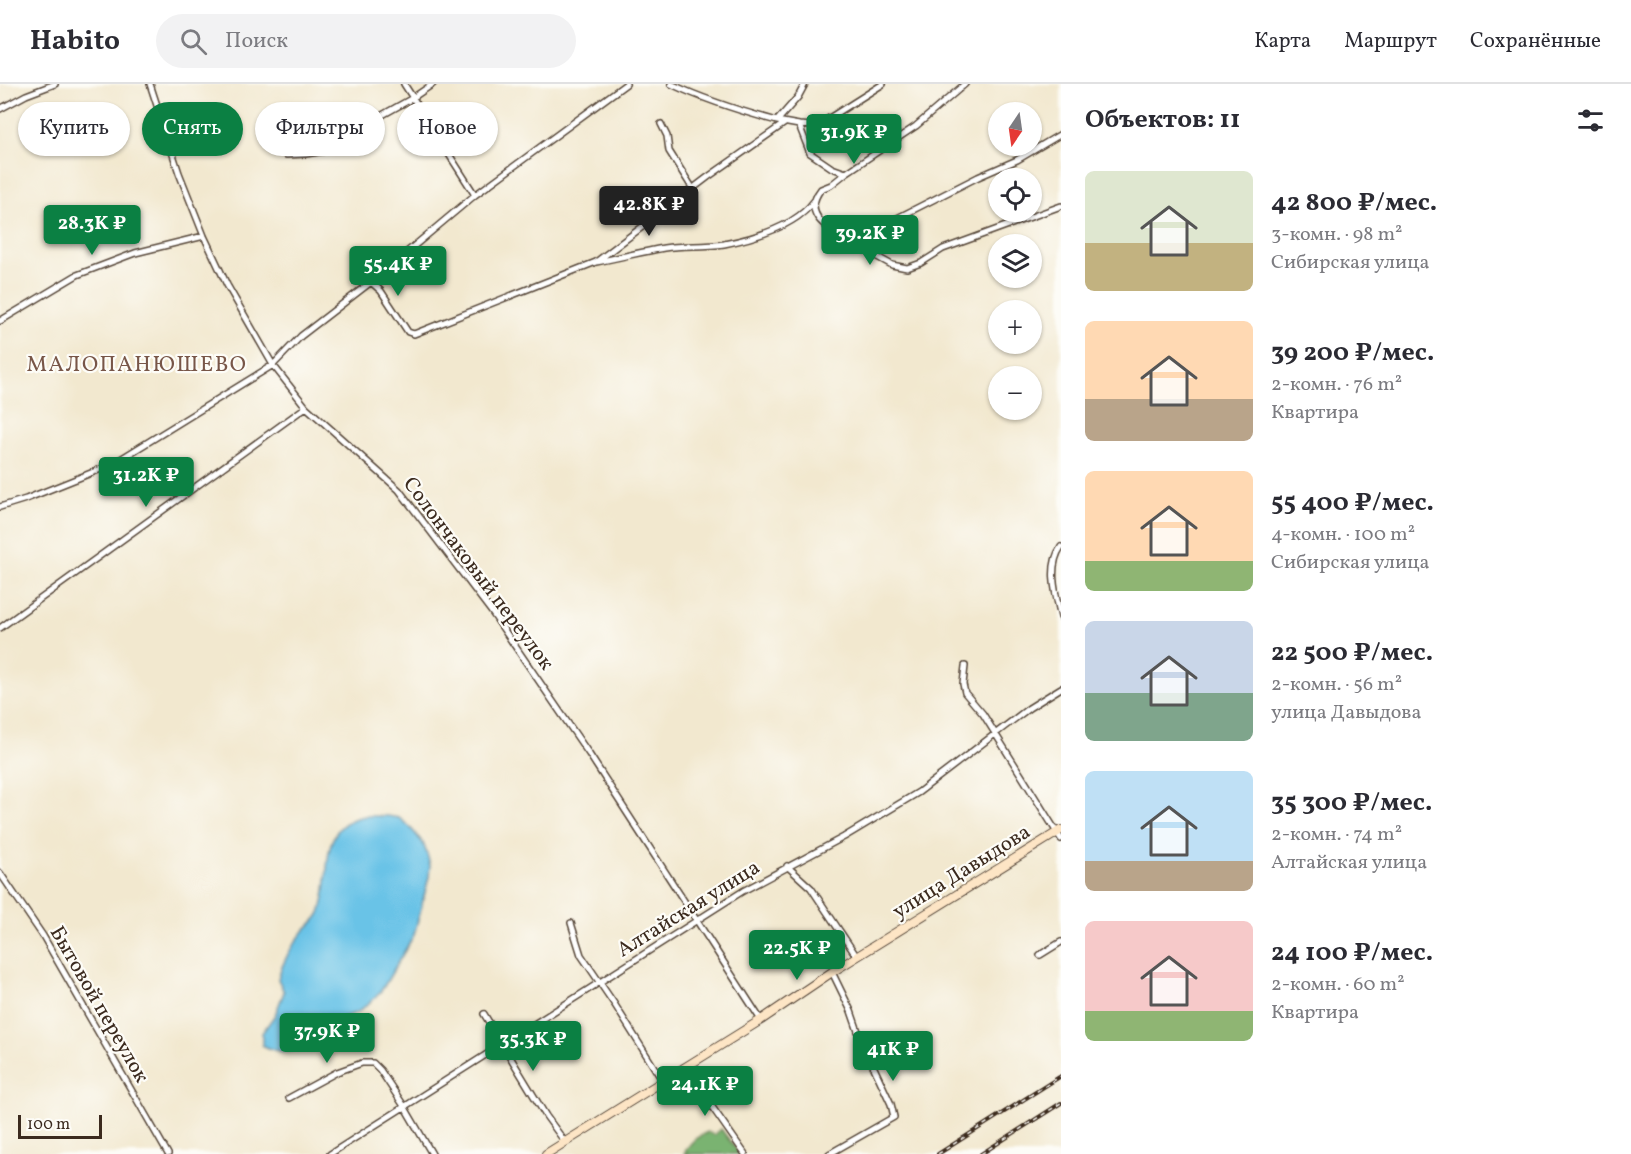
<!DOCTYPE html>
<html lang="ru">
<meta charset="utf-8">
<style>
body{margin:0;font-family:Vollkorn,serif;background:#f2f2f3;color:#2b2b33;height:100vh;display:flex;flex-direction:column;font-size:22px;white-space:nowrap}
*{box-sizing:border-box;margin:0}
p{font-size:20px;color:#7c7c81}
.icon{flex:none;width:33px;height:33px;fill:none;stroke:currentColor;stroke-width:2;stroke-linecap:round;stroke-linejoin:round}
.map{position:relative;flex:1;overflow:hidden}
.sheet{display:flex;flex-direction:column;background:#fff;width:570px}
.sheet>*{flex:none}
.guide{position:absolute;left:18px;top:18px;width:570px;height:54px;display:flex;gap:12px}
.needle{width:39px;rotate:193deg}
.fabs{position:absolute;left:988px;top:18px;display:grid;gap:12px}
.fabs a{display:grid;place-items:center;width:54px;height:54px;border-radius:50%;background:#fff;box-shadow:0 2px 4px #0004;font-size:30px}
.scale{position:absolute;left:18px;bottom:15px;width:84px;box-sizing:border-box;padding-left:6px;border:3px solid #3b2a1e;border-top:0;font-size:16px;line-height:21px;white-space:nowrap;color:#3b2a1e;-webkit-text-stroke:4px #fdfcf7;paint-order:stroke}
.price{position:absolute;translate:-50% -51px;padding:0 14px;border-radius:6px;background:#0b8043;color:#fff;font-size:20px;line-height:39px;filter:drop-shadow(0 2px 3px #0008)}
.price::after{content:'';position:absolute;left:50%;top:36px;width:18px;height:14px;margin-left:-9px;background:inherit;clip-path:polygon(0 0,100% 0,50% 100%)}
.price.current{background:#222;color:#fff}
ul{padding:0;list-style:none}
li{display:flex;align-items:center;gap:18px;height:150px;padding:0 24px}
li span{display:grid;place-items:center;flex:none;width:168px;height:120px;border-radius:9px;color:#555}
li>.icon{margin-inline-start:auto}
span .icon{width:72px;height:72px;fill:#fffc;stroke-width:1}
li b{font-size:26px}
h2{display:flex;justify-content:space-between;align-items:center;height:72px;padding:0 24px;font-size:26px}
.pill{padding:0 21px;border-radius:27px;background:#fff;box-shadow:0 2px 4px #0004;font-size:21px;line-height:54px}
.pill.current{background:#0b8043;color:#fff}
header{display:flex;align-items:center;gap:36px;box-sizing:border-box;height:84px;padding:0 30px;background:#fff;border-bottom:2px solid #e1e1e2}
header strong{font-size:28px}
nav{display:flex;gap:33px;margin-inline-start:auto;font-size:21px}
.search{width:420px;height:54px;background:#f2f2f3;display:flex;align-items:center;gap:15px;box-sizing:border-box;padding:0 21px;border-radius:33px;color:#7c7c81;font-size:22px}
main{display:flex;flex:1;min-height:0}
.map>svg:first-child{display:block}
.forest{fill:#7ab371;stroke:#5a6e48;stroke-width:1.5}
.water{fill:#69c3e7;stroke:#527682;stroke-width:1.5}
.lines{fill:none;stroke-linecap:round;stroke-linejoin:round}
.street-casing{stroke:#564639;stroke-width:8}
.secondary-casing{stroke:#564639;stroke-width:10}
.street{stroke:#fff;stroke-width:5}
.secondary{stroke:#fde5c5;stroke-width:8}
.rail-casing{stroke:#3b2a1e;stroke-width:4}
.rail{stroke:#fdfcf7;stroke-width:1.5;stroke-dasharray:4.5;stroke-linecap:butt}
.labels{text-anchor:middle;stroke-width:4.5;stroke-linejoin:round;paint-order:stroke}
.street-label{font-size:21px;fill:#3b2a1e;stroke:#fdfcf7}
.neighbourhood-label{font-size:22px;letter-spacing:1.5px;fill:#785648;stroke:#fdfcf7}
</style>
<header>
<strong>Habito</strong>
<div class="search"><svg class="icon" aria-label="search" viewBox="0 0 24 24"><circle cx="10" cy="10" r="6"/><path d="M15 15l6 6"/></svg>Поиск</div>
<nav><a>Карта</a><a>Маршрут</a><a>Сохранённые</a></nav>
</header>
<main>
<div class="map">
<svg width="1061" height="1070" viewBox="0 0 1061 1070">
<rect width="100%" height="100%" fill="#fdfcf7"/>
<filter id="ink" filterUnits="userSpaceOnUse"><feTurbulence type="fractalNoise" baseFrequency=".0167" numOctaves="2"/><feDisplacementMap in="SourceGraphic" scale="12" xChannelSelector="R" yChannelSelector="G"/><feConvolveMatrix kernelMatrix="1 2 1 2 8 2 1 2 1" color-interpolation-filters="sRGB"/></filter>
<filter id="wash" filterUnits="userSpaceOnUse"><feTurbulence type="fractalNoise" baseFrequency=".008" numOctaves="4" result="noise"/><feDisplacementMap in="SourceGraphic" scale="24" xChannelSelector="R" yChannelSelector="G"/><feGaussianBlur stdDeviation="1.35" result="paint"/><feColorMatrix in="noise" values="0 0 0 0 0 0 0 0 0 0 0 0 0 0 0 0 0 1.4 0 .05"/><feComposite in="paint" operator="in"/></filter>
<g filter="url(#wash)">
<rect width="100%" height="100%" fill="#f2e8cf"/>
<!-- forest -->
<path class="forest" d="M 721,1045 L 740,1070 L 684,1070 C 689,1059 696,1053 708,1048 L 714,1051 Z"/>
<!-- water -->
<path class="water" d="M 365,732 L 388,732 L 399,734 L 409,742 L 423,759 L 427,770 L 430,781 L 429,793 L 414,851 L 383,904 L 376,913 L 358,928 L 324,941 C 321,949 315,954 308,959 C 292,970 279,970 262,961 L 262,949 L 275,931 L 284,908 L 278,895 C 283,877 291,862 304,847 C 309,841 319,835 321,826 C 333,792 315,740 365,732 Z"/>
</g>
<g filter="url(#ink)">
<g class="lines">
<defs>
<path id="street" d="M 150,0 L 179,89 L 204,152 L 227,201 L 273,281 L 306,323 L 399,406 L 491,527 L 589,670 L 761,936
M 404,0 L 475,111
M 671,0 C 705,16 740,27 777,37 L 798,13 L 805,0
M 0,25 L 26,11 L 55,0
M 777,37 L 799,41 L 810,69 L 832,84 L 846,89 L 831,101 L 821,105 C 800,132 831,146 850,158
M 785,39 L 708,93 L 596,178 C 618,174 641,168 664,164 C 683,161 704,163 724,160 C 755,154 795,143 814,117
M 661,40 L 667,52 L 669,67 L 693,105
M 799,41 L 813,42 L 823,38 L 883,0
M 1061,50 L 1017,76 L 978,93 L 850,158 L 892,181 L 907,184 L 921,179 L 943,165 L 1061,122
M 271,58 L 286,71 L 306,70 L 324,67 L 359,44 L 411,15 L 433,0
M 846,89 L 916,42 L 965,0
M 371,198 L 381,207 L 408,248 L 414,250 L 596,178
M 0,237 L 77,191 L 135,169 L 204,152
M 0,423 L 26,415 L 111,381 L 273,281 L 301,252 L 371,198 L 475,111 L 626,0
M 1061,463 C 1047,483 1056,512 1061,533
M 0,544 L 306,323
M 965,582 L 963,600 L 965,609 L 983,630 L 1061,755
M 787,782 L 811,804 L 857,873
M 0,789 L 43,852 L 168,1070
M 571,839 L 581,871 L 615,921 L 662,996
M 1040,871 L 1061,858
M 484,930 L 546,1032 L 565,1058
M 684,983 L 745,1070
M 289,1014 L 337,988 L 362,979 L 373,979 L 380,986 L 404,1022 L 432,1070
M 330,1070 L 743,807 L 844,753 L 919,708 L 1029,624 L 1061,604
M 829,1070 L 894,1033 L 891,1020 L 861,956 L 851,927 L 832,888"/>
<path id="secondary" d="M 546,1070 L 761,936 L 832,888 L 1061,746"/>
</defs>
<!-- street casing -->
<use href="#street" class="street-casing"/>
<!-- secondary casing -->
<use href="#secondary" class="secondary-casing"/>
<!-- street -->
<use href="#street" class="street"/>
<!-- secondary -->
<use href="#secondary" class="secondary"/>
<defs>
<path id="rail" d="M 938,1070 L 1061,992
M 981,1070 L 1061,1019"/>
</defs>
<!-- rail casing -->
<use href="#rail" class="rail-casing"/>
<!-- rail -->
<use href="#rail" class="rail"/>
</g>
</g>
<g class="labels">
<!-- street labels -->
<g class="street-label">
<text transform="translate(479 489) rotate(53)" y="7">Солончаковый переулок</text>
<text transform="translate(961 787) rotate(-32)" y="7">улица Давыдова</text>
<text transform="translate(688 824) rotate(-32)" y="7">Алтайская улица</text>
<text transform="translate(100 920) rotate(60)" y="7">Бытовой переулок</text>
</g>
<!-- neighbourhood labels -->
<g class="neighbourhood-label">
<text x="137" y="287">МАЛОПАНЮШЕВО</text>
</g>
</g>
</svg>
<div class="fabs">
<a><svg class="needle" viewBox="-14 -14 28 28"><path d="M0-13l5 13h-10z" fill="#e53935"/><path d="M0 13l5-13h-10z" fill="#7c7c81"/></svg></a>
<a><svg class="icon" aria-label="locate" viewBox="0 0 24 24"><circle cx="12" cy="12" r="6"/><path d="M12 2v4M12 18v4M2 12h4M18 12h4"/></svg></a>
<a><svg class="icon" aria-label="layers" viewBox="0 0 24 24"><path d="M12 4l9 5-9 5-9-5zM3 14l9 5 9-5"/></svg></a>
<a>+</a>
<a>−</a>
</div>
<div class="scale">100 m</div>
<b class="price" style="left:854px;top:81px">31.9K ₽</b>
<b class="price current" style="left:649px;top:153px">42.8K ₽</b>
<b class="price" style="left:92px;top:172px">28.3K ₽</b>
<b class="price" style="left:870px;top:182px">39.2K ₽</b>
<b class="price" style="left:398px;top:213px">55.4K ₽</b>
<b class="price" style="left:146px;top:424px">31.2K ₽</b>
<b class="price" style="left:797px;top:897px">22.5K ₽</b>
<b class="price" style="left:327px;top:980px">37.9K ₽</b>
<b class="price" style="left:533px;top:988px">35.3K ₽</b>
<b class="price" style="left:893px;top:998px">41K ₽</b>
<b class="price" style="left:705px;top:1033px">24.1K ₽</b>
<div class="guide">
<a class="pill">Купить</a>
<a class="pill current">Снять</a>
<a class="pill">Фильтры</a>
<a class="pill">Новое</a>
</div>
</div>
<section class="sheet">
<h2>Объектов: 11<svg class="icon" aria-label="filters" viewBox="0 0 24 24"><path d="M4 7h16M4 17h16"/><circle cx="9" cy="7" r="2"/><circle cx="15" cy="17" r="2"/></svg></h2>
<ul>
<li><span style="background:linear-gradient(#dfe7d0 60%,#c2b280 0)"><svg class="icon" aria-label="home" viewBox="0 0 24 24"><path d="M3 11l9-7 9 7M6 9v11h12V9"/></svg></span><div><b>42 800 ₽/мес.</b><p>3-комн. · 98 m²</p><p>Сибирская улица</p></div></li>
<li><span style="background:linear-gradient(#ffd9b3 65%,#b9a48a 0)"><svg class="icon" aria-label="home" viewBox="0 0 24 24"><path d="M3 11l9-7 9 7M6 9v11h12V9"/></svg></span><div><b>39 200 ₽/мес.</b><p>2-комн. · 76 m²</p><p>Квартира</p></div></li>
<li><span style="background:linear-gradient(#ffd9b3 75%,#8fb573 0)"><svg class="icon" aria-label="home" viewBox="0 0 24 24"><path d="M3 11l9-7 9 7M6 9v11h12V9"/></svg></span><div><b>55 400 ₽/мес.</b><p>4-комн. · 100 m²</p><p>Сибирская улица</p></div></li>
<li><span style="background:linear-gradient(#c9d6e8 60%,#7fa58c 0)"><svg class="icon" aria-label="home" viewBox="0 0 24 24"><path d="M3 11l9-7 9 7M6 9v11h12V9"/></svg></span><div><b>22 500 ₽/мес.</b><p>2-комн. · 56 m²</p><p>улица Давыдова</p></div></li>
<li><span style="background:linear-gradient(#bfe0f5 75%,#b9a48a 0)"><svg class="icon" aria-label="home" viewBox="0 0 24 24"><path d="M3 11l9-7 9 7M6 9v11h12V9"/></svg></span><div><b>35 300 ₽/мес.</b><p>2-комн. · 74 m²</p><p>Алтайская улица</p></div></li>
<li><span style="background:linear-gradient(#f6c9c9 75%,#8fb573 0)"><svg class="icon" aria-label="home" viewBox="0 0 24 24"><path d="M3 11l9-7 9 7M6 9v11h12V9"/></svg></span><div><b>24 100 ₽/мес.</b><p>2-комн. · 60 m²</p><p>Квартира</p></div></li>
</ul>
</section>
</main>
